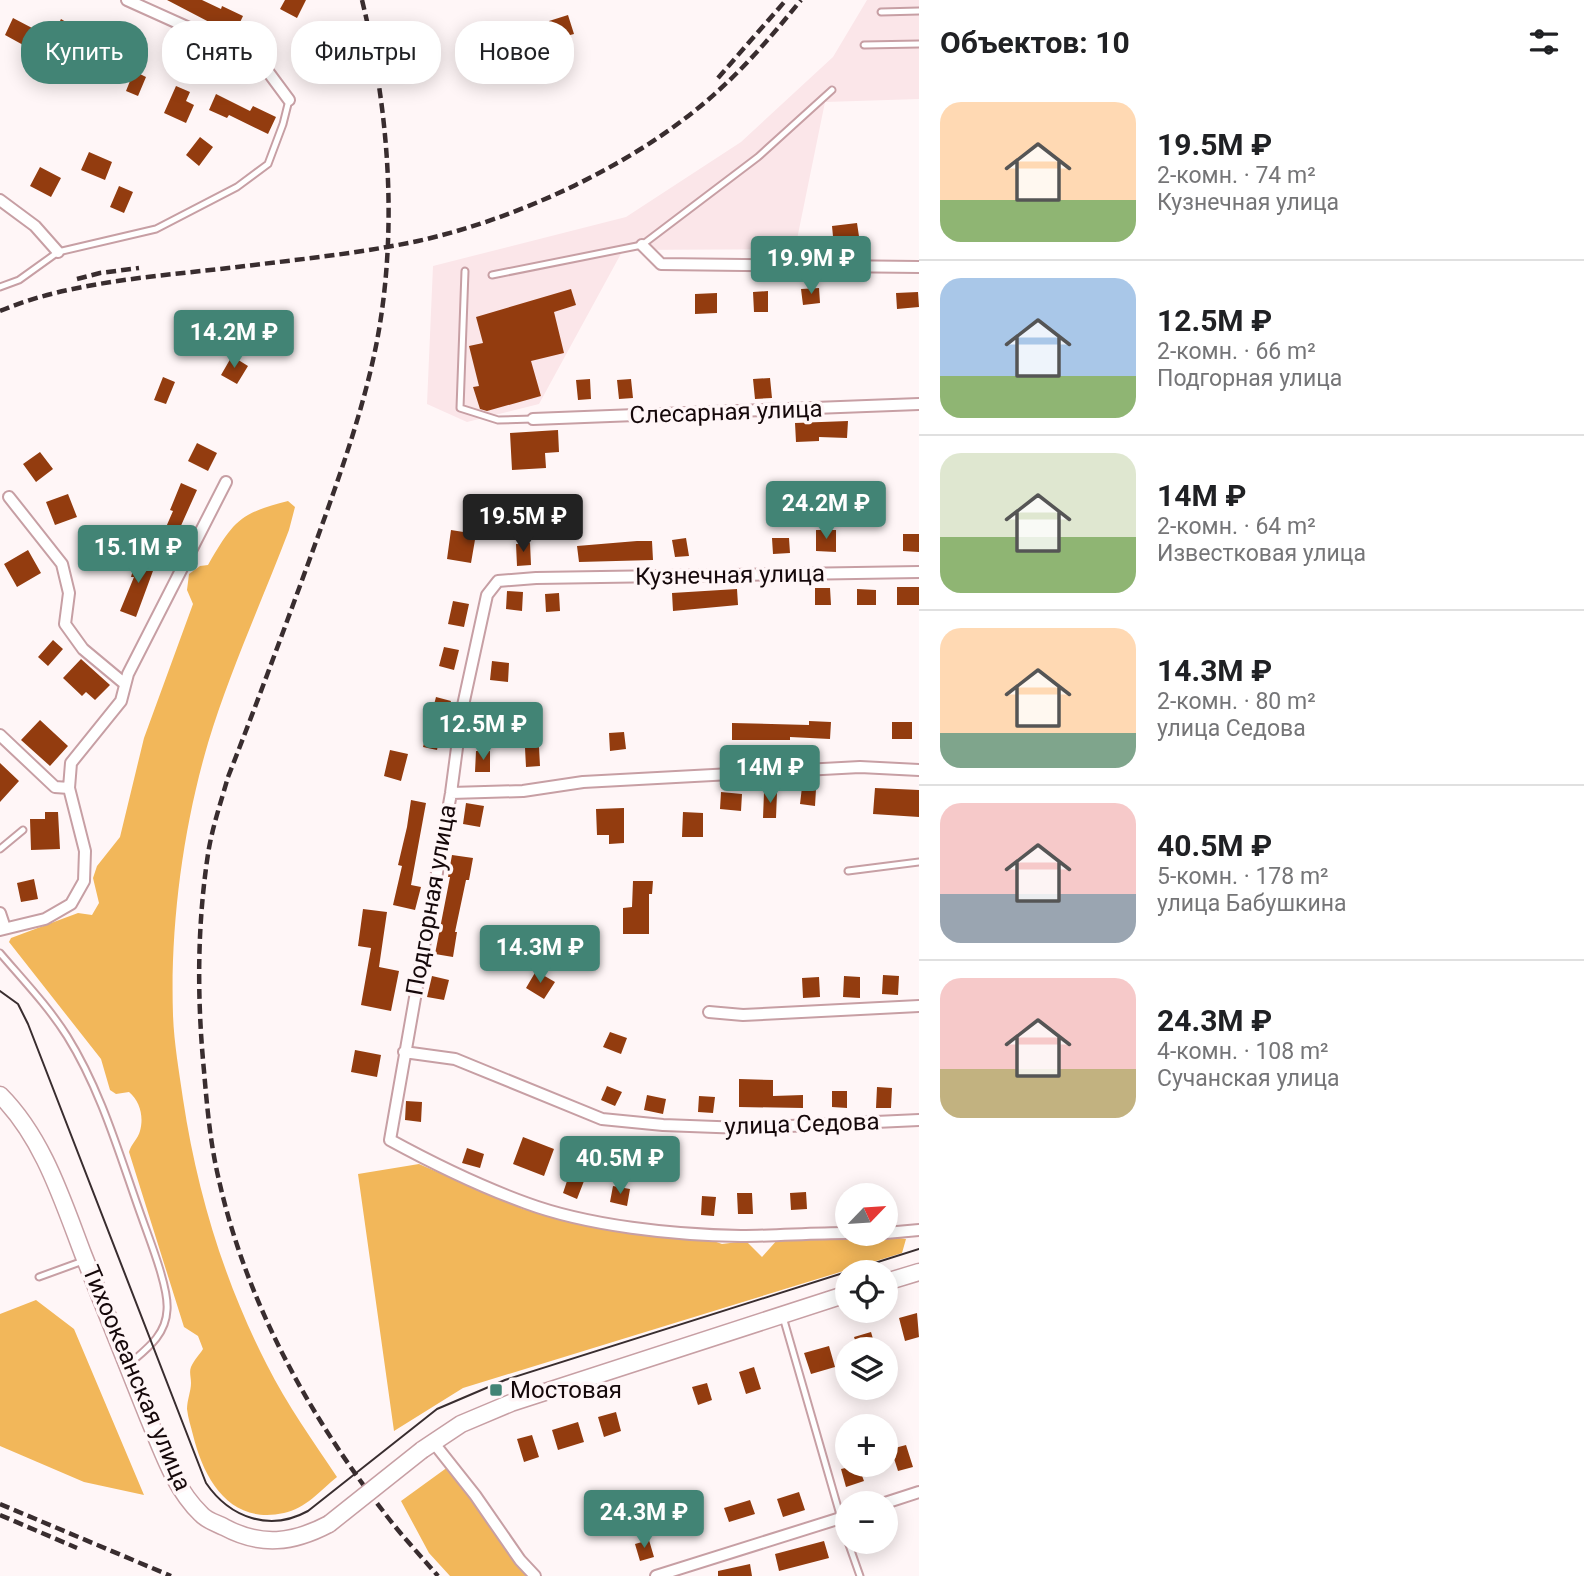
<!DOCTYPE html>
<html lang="ru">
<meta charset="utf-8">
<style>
body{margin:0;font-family:Roboto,sans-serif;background:#f2f2f2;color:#202124;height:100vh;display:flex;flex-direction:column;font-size:26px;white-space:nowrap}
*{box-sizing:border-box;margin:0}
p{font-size:23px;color:#757577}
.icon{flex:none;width:38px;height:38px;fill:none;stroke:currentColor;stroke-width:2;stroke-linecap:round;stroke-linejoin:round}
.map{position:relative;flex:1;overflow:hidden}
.panel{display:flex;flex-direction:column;background:#fff;width:665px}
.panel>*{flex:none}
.guide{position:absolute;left:21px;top:21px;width:665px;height:63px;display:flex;gap:14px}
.needle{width:46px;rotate:65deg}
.tools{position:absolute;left:835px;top:1183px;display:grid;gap:14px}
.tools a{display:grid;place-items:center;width:63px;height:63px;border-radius:50%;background:#fff;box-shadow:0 4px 18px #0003;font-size:35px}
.price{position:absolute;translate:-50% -60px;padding:0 16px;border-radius:7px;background:#428475;color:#fff;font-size:23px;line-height:46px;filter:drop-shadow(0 2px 4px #0008)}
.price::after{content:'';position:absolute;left:50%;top:42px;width:21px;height:16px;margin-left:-10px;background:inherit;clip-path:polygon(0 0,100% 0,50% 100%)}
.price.active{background:#222;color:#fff}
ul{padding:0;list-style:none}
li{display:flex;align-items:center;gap:21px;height:175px;padding:0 21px}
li+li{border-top:2px solid #e0e0e0}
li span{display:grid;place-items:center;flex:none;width:196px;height:140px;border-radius:21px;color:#555}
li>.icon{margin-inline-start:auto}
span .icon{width:84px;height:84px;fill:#fffc;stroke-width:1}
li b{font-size:30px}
h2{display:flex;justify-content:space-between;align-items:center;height:84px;padding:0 21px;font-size:30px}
.tag{padding:0 24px;border-radius:28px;background:#fff;box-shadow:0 4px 18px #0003;font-size:24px;line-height:63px}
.tag.active{background:#428475;color:#fff}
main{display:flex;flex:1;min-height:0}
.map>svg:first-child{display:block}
.built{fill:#fbe6e9}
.forest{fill:#f2b75a}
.building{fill:#933c0f}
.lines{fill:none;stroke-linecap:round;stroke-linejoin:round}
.lane-casing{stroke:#c79fa4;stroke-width:9}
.street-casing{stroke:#c79fa4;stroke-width:14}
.secondary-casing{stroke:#c79fa4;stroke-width:19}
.lane{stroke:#fff;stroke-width:5}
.street{stroke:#fff;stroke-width:10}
.secondary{stroke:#fff;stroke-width:16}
.tram{stroke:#392d2f;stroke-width:2}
.rail{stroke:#392d2f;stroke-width:4.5;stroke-dasharray:10 5;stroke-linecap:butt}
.secondary-bridge-casing{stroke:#c79fa4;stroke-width:19;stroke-linecap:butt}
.secondary-bridge{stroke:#fff;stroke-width:16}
.poi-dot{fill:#428475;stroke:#fff6f7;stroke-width:2.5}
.labels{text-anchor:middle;stroke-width:7;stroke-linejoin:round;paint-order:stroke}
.street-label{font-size:24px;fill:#15080a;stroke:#fff6f7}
.poi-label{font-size:24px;fill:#15080a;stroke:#fff6f7;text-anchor:start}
</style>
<main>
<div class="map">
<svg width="919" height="1576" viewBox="0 0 919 1576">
<rect width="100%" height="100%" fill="#fff6f7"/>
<!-- built -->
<path class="built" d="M 867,0 L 919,0 L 919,99 L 825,102 L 795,249 L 623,250 L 539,404 L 467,422 L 427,404 L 433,266 L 626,217 L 741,142 L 833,57 Z"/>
<!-- forest -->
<path class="forest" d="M 288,501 L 295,507 L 289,530 C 262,601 230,671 208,743 C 183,828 170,926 173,1015 C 174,1043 179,1071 183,1099 C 197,1192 224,1281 267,1365 C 287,1405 313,1441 337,1477 C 321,1490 305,1509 284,1513 C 230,1525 204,1480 193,1435 C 191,1427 188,1418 187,1409 C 187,1400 191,1391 191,1383 C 191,1377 189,1372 191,1367 C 194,1360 200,1354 203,1349 L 198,1336 L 184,1327 L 129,1152 C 131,1144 138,1139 140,1131 C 144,1117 140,1101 129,1092 L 116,1094 L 110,1090 L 101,1059 L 9,942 L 11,938 L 78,913 L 92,915 L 99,903 L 93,878 L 97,866 L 120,837 L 144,738 L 193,604 L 187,590 L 189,574 L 200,566 L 208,565 C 233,522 239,513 288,501 Z
M 419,1164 L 523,1209 L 564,1219 L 705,1238 L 722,1244 L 746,1241 L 762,1257 L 778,1239 L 879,1235 L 906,1239 L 902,1253 L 463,1388 L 394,1431 L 358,1174 Z
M 36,1300 L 74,1329 L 144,1495 L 84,1482 L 0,1446 L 0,1314 Z
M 452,1464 L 531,1576 L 450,1576 L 429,1553 L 401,1501 Z"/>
<!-- building -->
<path class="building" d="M 167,0 L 202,0 L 221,9 L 222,6 L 243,16 L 234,35 Z
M 285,0 L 306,0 L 297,18 L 280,9 Z
M 568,15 L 574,34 L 555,39 L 549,21 Z
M 13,18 L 34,29 L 25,46 L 5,35 Z
M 61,19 L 71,25 L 62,44 L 51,39 Z
M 114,25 L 134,32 L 126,53 L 107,46 Z
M 134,71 L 146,77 L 138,96 L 126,91 Z
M 176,86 L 190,92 L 186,101 L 194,105 L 186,123 L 164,113 Z
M 216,94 L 250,111 L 253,106 L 276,117 L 268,134 L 229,115 L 227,118 L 209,110 Z
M 200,137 L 213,147 L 199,166 L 186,155 Z
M 89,152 L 112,162 L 105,180 L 81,170 Z
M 40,167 L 61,178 L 51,197 L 30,186 Z
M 119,186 L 133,192 L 124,213 L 110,207 Z
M 857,223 L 860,243 L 834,247 L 832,226 Z
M 819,288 L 820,303 L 803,305 L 801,289 Z
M 571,289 L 576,305 L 554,312 L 564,353 L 531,361 L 541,396 L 487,411 L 480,409 L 473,387 L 479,386 L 469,346 L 483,343 L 476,317 Z
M 768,291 L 768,312 L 754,312 L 753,292 Z
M 918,292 L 919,307 L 897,309 L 896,293 Z
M 717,293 L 717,313 L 695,314 L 695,294 Z
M 232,356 L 248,366 L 237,384 L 221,375 Z
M 163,377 L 175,382 L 166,404 L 154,400 Z
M 770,378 L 772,398 L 755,399 L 753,379 Z
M 590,379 L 591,399 L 578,400 L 576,380 Z
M 631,379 L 633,398 L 619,399 L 617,380 Z
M 848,421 L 847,438 L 819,437 L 819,441 L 796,442 L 795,423 Z
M 558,430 L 559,452 L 545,453 L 546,468 L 512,470 L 510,433 Z
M 197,443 L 217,453 L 208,471 L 188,461 Z
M 40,452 L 53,469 L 36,482 L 23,464 Z
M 181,483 L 197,490 L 175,539 L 163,534 L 173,511 L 170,510 Z
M 68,494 L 77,517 L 55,525 L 46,502 Z
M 451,530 L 476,534 L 471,563 L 447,559 Z
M 816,530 L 836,530 L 836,552 L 816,551 Z
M 903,534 L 919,534 L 919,552 L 903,551 Z
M 686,538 L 689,556 L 675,557 L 672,540 Z
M 772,538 L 789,538 L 790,553 L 773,554 Z
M 637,541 L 652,541 L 653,560 L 579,562 L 577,546 Z
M 530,543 L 531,565 L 517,566 L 516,544 Z
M 28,550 L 41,573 L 17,587 L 4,564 Z
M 137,555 L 157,560 L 136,617 L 120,611 L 134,577 L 131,577 Z
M 897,587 L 919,587 L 919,605 L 897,605 Z
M 815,588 L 830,588 L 831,605 L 815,605 Z
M 737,589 L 738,605 L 673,611 L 672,593 Z
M 857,589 L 876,590 L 876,605 L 857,605 Z
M 507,591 L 523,592 L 522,611 L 506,609 Z
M 559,593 L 560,611 L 546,612 L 545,594 Z
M 453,601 L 469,604 L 464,627 L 448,624 Z
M 53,640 L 63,649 L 48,666 L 38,657 Z
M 444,647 L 459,650 L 454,670 L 439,666 Z
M 81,659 L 110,685 L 95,700 L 86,692 L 82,696 L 63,678 Z
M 492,661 L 509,663 L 508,682 L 490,680 Z
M 436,697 L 451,701 L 445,721 L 443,721 L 437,750 L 423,747 Z
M 40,720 L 68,746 L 50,766 L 21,740 Z
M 809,721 L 831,722 L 830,739 L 790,737 L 790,740 L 732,740 L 732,723 L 809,725 Z
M 892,722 L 912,722 L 912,739 L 892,739 Z
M 624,732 L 626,749 L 610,751 L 609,733 Z
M 539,747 L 540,766 L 526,767 L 525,748 Z
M 390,750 L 408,754 L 401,781 L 384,776 Z
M 476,751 L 490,751 L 490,772 L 475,772 Z
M 0,763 L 19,781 L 0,802 Z
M 802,787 L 816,789 L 815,806 L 800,804 Z
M 875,788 L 919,790 L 919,817 L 873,814 Z
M 721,792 L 742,794 L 741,811 L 720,809 Z
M 764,792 L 777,792 L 776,818 L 763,818 Z
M 411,800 L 426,803 L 411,885 L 421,887 L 415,910 L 393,905 L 402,866 L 398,865 L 407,827 Z
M 466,803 L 484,806 L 480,827 L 463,824 Z
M 624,808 L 624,843 L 609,844 L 609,835 L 597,835 L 596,809 Z
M 45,812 L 58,812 L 60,849 L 31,850 L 30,819 L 45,819 Z
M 683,812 L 703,813 L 703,837 L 682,837 Z
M 452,855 L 473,858 L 469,880 L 466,880 L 455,932 L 457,932 L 453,957 L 435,954 L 450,877 L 448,877 Z
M 34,879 L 38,899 L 21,902 L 17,883 Z
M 633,881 L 653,881 L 652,894 L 649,894 L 649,934 L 623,934 L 623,908 L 632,907 Z
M 363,909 L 387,912 L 379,967 L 399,971 L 391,1011 L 361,1005 L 371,948 L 358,946 Z
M 536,971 L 555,982 L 544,999 L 526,988 Z
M 883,975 L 899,976 L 898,995 L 882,994 Z
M 432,976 L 449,980 L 444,1000 L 427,997 Z
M 844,976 L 860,977 L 860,998 L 843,997 Z
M 819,977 L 820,997 L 803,998 L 802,978 Z
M 610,1032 L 627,1038 L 621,1054 L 603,1047 Z
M 355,1050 L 381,1055 L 377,1077 L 351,1072 Z
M 739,1079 L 773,1080 L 773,1096 L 803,1095 L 803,1108 L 739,1107 Z
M 607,1086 L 622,1092 L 615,1106 L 601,1100 Z
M 877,1087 L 892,1088 L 891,1108 L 876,1108 Z
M 832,1091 L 847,1091 L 847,1108 L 832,1107 Z
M 647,1095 L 666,1099 L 663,1114 L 644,1110 Z
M 699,1096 L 715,1097 L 713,1113 L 698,1112 Z
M 406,1101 L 422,1102 L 421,1122 L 405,1120 Z
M 523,1137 L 554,1149 L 544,1176 L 513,1164 Z
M 467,1148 L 484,1154 L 480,1168 L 462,1163 Z
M 569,1175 L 584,1181 L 577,1199 L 563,1193 Z
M 613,1186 L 630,1189 L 627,1206 L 610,1202 Z
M 806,1192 L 807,1209 L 791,1210 L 790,1193 Z
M 737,1193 L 752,1193 L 753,1214 L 738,1214 Z
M 702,1196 L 716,1197 L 714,1216 L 701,1215 Z
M 917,1313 L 919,1337 L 905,1341 L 899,1318 Z
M 871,1332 L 876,1349 L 858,1349 L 854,1337 Z
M 829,1346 L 835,1367 L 811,1374 L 804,1353 Z
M 754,1367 L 761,1389 L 746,1394 L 739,1372 Z
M 707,1383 L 712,1400 L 698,1405 L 692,1387 Z
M 616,1412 L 621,1431 L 604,1437 L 598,1417 Z
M 578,1422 L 584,1442 L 558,1450 L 552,1430 Z
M 532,1435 L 539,1457 L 524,1462 L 517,1439 Z
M 906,1445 L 913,1467 L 898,1471 L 891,1449 Z
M 858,1465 L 864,1481 L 846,1487 L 841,1469 Z
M 799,1492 L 805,1510 L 783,1517 L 777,1499 Z
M 750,1500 L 755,1514 L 729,1522 L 724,1508 Z
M 691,1508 L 698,1530 L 685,1534 L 678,1512 Z
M 649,1540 L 654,1557 L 640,1561 L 635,1544 Z
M 824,1541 L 829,1558 L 779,1571 L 775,1554 Z
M 750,1564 L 752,1576 L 718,1576 L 718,1571 Z"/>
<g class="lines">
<defs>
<path id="lane" d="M 881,12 L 919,11
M 864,45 L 919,44
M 465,271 L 460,408 L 498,420 L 533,419
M 492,275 L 642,245 L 758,157 L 832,90
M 0,287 L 19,280 L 58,252 L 156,229 L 237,187 L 268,164 L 283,124 L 289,100
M 0,849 L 23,830
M 848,871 L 919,862
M 0,953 C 23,980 48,1006 67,1036 C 102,1092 120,1157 142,1218 C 150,1241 169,1288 167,1310 C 166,1336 145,1350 128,1365
M 39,1277 L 83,1261
M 783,1317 L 847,1539
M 848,1542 L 860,1576"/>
<path id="street" d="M 127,0 L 198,32 L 269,73 L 289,100
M 0,200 L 35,226 L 58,252
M 642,245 L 661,264 L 919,267
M 533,419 L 919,404
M 9,497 L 62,564 L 69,593 L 65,624 L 83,649 L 125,684
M 0,735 L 55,787 L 69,788
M 451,793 L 523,791 L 583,782 L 860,767 L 919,770
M 0,913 L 5,928
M 0,930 L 45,919 L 71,904 L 84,881 L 85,851 L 69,788 L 71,763 L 121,701 L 128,674 L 226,482
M 709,1012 L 743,1015 L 919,1006
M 404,1052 L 455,1059 L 602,1119 L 663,1125 L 743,1128 L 919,1120
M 847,1233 C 811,1233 776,1236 741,1236 C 674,1235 588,1226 526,1203 C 479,1186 434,1164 390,1140 L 451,793 L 462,710 L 487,595 L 498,581 L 536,578 L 919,572
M 886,1233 L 919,1230
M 433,1442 L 475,1495 L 520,1560 L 535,1576
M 885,1503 L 919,1492
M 656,1576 L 847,1516"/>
<path id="secondary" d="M 0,1095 C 43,1138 62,1199 83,1254 C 105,1308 126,1363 148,1417 C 162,1450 174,1488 201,1514 C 206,1520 216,1523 224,1527 C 261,1547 293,1543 329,1524
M 886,1282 L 919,1272
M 422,1450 L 461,1424 L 511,1403 L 847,1294"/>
</defs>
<!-- lane casing -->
<use href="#lane" class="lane-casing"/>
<!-- street casing -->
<use href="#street" class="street-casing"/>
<!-- secondary casing -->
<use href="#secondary" class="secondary-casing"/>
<!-- lane -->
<use href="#lane" class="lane"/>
<!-- street -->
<use href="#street" class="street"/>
<!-- secondary -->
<use href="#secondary" class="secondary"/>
<!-- tram -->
<path class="tram" d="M 0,991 L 18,1004 L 28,1024 L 206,1483 C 230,1518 270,1532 308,1511 L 437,1409 L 505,1380 L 919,1249"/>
<!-- rail -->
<path class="rail" d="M 362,0 C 389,110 398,229 377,341 C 364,408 340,475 317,539 C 288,619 259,698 228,777 C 221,802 212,828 208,854 C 197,927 197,998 204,1071 C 207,1106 210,1141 218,1176 C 245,1299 307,1413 383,1511 C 400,1534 420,1555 438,1576
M 718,78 L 786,0
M 77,279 L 100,273 L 139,268
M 0,311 C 73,280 166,276 245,266 C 303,259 361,253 418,241 C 521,218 641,162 719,90 C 749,63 775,32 801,0
M 0,1504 L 171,1576
M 0,1515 L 77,1548"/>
<defs>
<path id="secondary-bridge" d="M 329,1524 L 422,1450"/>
</defs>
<!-- secondary-bridge casing -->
<use href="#secondary-bridge" class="secondary-bridge-casing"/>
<!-- secondary-bridge -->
<use href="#secondary-bridge" class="secondary-bridge"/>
</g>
<!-- markers -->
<rect class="poi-dot" x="489" y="1383" width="14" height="14" rx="3.5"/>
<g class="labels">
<!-- street labels -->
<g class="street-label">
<text transform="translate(726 412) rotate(-2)" y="8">Слесарная улица</text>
<text transform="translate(730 575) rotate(-1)" y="8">Кузнечная улица</text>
<text transform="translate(431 900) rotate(-80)" y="8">Подгорная улица</text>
<text transform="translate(802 1124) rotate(-2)" y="8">улица Седова</text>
<text transform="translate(137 1378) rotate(67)" y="8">Тихоокеанская улица</text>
</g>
<!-- poi labels -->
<g class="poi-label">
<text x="510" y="1398">Мостовая</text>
</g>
</g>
</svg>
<div class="tools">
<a><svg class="needle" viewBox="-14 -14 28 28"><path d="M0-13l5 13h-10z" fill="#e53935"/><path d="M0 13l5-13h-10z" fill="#757577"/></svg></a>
<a><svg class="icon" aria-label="locate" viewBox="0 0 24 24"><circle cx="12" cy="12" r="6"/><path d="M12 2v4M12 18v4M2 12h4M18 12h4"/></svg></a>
<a><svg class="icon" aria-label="layers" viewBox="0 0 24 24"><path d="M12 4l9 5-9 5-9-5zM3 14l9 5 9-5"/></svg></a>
<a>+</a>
<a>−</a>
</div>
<b class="price" style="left:811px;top:296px">19.9M ₽</b>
<b class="price" style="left:234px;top:370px">14.2M ₽</b>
<b class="price" style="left:826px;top:541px">24.2M ₽</b>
<b class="price active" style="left:523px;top:554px">19.5M ₽</b>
<b class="price" style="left:138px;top:585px">15.1M ₽</b>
<b class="price" style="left:483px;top:762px">12.5M ₽</b>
<b class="price" style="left:770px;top:805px">14M ₽</b>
<b class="price" style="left:540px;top:985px">14.3M ₽</b>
<b class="price" style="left:620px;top:1196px">40.5M ₽</b>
<b class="price" style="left:644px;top:1550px">24.3M ₽</b>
<div class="guide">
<a class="tag active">Купить</a>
<a class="tag">Снять</a>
<a class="tag">Фильтры</a>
<a class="tag">Новое</a>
</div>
</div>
<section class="panel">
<h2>Объектов: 10<svg class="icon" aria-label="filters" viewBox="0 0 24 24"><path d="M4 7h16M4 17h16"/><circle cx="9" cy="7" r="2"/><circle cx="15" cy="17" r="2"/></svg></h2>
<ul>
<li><span style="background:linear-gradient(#ffd9b3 70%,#8fb573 0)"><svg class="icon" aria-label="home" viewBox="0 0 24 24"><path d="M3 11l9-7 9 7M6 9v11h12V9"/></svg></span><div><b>19.5M ₽</b><p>2-комн. · 74 m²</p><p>Кузнечная улица</p></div></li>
<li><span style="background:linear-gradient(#a9c7e8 70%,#8fb573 0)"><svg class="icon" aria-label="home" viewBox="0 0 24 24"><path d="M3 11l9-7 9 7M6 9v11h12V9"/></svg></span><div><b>12.5M ₽</b><p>2-комн. · 66 m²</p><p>Подгорная улица</p></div></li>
<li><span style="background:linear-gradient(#dfe7d0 60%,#8fb573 0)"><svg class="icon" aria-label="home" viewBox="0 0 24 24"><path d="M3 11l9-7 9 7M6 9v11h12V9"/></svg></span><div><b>14M ₽</b><p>2-комн. · 64 m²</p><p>Известковая улица</p></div></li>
<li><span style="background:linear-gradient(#ffd9b3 75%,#7fa58c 0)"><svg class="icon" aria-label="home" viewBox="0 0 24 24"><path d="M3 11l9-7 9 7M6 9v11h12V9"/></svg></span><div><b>14.3M ₽</b><p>2-комн. · 80 m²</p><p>улица Седова</p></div></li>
<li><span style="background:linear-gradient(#f6c9c9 65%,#9aa5b1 0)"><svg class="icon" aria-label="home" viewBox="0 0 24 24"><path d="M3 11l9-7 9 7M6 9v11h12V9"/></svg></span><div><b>40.5M ₽</b><p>5-комн. · 178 m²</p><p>улица Бабушкина</p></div></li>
<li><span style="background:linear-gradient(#f6c9c9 65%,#c2b280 0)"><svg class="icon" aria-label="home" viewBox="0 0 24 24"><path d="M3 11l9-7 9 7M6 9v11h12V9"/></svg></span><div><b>24.3M ₽</b><p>4-комн. · 108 m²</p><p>Сучанская улица</p></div></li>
</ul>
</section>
</main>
